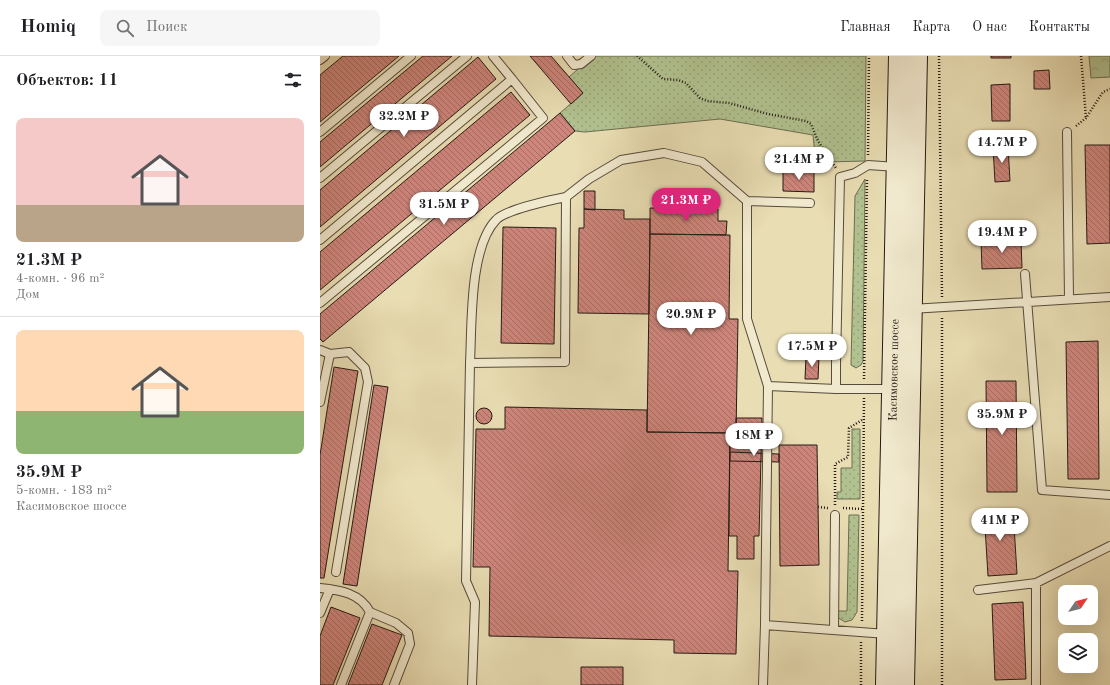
<!DOCTYPE html>
<html lang="ru">
<meta charset="utf-8">
<style>
body{margin:0;font-family:"Old Standard TT",serif;background:#f6f6f6;color:#202124;height:100vh;display:flex;flex-direction:column;font-size:15px;white-space:nowrap}
*{box-sizing:border-box;margin:0}
p{font-size:13px;color:#757577}
.icon{flex:none;width:22px;height:22px;fill:none;stroke:currentColor;stroke-width:2;stroke-linecap:round;stroke-linejoin:round}
.map{position:relative;flex:1;overflow:hidden}
.sheet{display:flex;flex-direction:column;background:#fff;width:320px}
.sheet>*{flex:none}
.needle{width:26px;rotate:55deg}
.controls{position:absolute;left:738px;top:529px;display:grid;gap:8px}
.controls a{display:grid;place-items:center;width:40px;height:40px;border-radius:8px;background:#fff;box-shadow:0 4px 16px #0002;font-size:20px}
.price{position:absolute;translate:-50% -34px;padding:0 9px;border-radius:14px;background:#fff;color:#222;font-size:13px;line-height:26px;filter:drop-shadow(0 1px 2px #0008)}
.price::after{content:'';position:absolute;left:50%;top:24px;width:12px;height:9px;margin-left:-6px;background:inherit;clip-path:polygon(0 0,100% 0,50% 100%)}
.price.active{background:#db2777;color:#fff}
ul{padding:0;list-style:none}
li{display:grid;align-content:center;gap:8px;height:212px;padding:0 16px}
li+li{border-top:1px solid #e0e0e0}
li span{display:grid;place-items:center;height:124px;border-radius:8px;color:#555}
li>.icon{margin-inline-start:auto}
span .icon{width:72px;height:72px;fill:#fffc;stroke-width:1}
li b{font-size:17px}
h2{display:flex;justify-content:space-between;align-items:center;height:48px;padding:0 16px;font-size:17px}
header{display:flex;align-items:center;gap:24px;box-sizing:border-box;height:56px;padding:0 20px;background:#fff;border-bottom:1px solid #e0e0e0}
header strong{font-size:19px}
nav{display:flex;gap:22px;margin-inline-start:auto;font-size:14px}
.search{width:280px;height:36px;background:#f6f6f6;display:flex;align-items:center;gap:10px;box-sizing:border-box;padding:0 14px;border-radius:8px;color:#757577;font-size:15px}
main{display:flex;flex:1;min-height:0}
.map>svg:first-child{display:block}
.grass{fill:url(#grass-dots);stroke:#6b6e52}
.forest{fill:url(#forest-crowns);stroke:#6b6e52}
.building{fill:url(#building-back-hatch);stroke:#251a14}
.lines{fill:none;stroke-linecap:round;stroke-linejoin:round}
.service-casing{stroke:#564b3c;stroke-width:10}
.secondary-casing{stroke:#251a14;stroke-width:24}
.path{stroke:#251a14;stroke-width:2.5;stroke-dasharray:1 2;stroke-linecap:butt}
.service{stroke:#f1e9ce;stroke-width:8}
.secondary{stroke:#f1e9ce;stroke-width:22}
.labels{text-anchor:middle;stroke-width:4;stroke-linejoin:round;paint-order:stroke}
.street-label{font-size:12px;fill:#251a14;stroke:#f1e9ce}
</style>
<header>
<strong>Homiq</strong>
<div class="search"><svg class="icon" aria-label="search" viewBox="0 0 24 24"><circle cx="10" cy="10" r="6"/><path d="M15 15l6 6"/></svg>Поиск</div>
<nav><a>Главная</a><a>Карта</a><a>О нас</a><a>Контакты</a></nav>
</header>
<main>
<section class="sheet">
<h2>Объектов: 11<svg class="icon" aria-label="filters" viewBox="0 0 24 24"><path d="M4 7h16M4 17h16"/><circle cx="9" cy="7" r="2"/><circle cx="15" cy="17" r="2"/></svg></h2>
<ul>
<li><span style="background:linear-gradient(#f6c9c9 70%,#b9a48a 0)"><svg class="icon" aria-label="home" viewBox="0 0 24 24"><path d="M3 11l9-7 9 7M6 9v11h12V9"/></svg></span><div><b>21.3M ₽</b><p>4-комн. · 96 m²</p><p>Дом</p></div></li>
<li><span style="background:linear-gradient(#ffd9b3 65%,#8fb573 0)"><svg class="icon" aria-label="home" viewBox="0 0 24 24"><path d="M3 11l9-7 9 7M6 9v11h12V9"/></svg></span><div><b>35.9M ₽</b><p>5-комн. · 183 m²</p><p>Касимовское шоссе</p></div></li>
</ul>
</section>
<div class="map">
<svg width="790" height="629" viewBox="0 0 790 629">
<defs>
<pattern id="grass-dots" width="8" height="8" patternUnits="userSpaceOnUse"><rect width="8" height="8" fill="#b1c290"/><path d="M2 2h.1M6 6h.1" fill="none" stroke="#98a67b" stroke-width="1.8" stroke-linecap="round"/></pattern>
<pattern id="forest-crowns" width="20" height="18" patternUnits="userSpaceOnUse"><rect width="20" height="18" fill="#b1c290"/><path d="M2 6a3 3 0 1 1 6 0M12 15a3 3 0 1 1 6 0" fill="none" stroke="#98a67b"/></pattern>
<pattern id="building-back-hatch" width="6" height="6" patternUnits="userSpaceOnUse"><rect width="6" height="6" fill="#ce857b"/><path d="M-1 5l2 2M0 0l6 6M5-1l2 2" fill="none" stroke="#a76c64"/></pattern>
</defs>
<rect width="100%" height="100%" fill="#e9ddb3"/>
<filter id="stains"><feTurbulence type="fractalNoise" baseFrequency=".005" numOctaves="4"/><feColorMatrix values="0 0 0 0 .2 0 0 0 0 .09 0 0 0 0 .02 0 0 0 .5 -.17"/></filter>
<radialGradient id="worn" r=".72"><stop offset=".6" stop-color="#630" stop-opacity="0"/><stop offset="1" stop-color="#630" stop-opacity=".3"/></radialGradient>
<!-- grass -->
<path class="grass" d="M 273,0 L 546,0 L 545,105 L 506,106 L 501,102 L 496,108 L 493,79 L 400,63 L 265,76 L 255,75 L 240,57 L 263,37 L 249,21 Z
M 545,123 L 543,305 L 541,309 L 536,312 L 531,309 L 535,140 Z
M 532,373 L 540,373 L 540,443 L 517,443 L 517,436 L 521,436 L 521,412 L 532,412 Z
M 529,459 L 539,459 L 537,556 L 532,564 L 525,566 L 517,561 L 519,555 L 527,555 Z"/>
<!-- forest -->
<path class="forest" d="M 769,0 L 790,0 L 790,21 L 771,22 Z"/>
<!-- building -->
<path class="building" d="M 23,0 L 79,0 L 0,66 L 0,19 Z
M 103,0 L 132,0 L 0,111 L 0,86 Z
M 210,0 L 231,0 L 263,37 L 251,48 Z
M 671,0 L 691,0 L 691,2 L 671,2 Z
M 158,1 L 176,23 L 0,171 L 0,134 Z
M 729,14 L 730,33 L 714,33 L 714,15 Z
M 690,28 L 690,65 L 672,65 L 671,29 Z
M 191,36 L 210,59 L 0,234 L 0,196 Z
M 240,57 L 255,75 L 3,286 L 0,283 L 0,258 Z
M 765,89 L 790,89 L 790,187 L 767,188 Z
M 688,90 L 690,125 L 675,126 L 673,91 Z
M 463,114 L 494,114 L 494,136 L 463,135 Z
M 264,135 L 275,135 L 275,154 L 264,153 Z
M 330,152 L 398,153 L 398,165 L 407,165 L 406,179 L 330,178 Z
M 264,153 L 304,154 L 304,163 L 330,163 L 329,258 L 258,257 L 259,172 L 264,172 Z
M 183,171 L 236,172 L 234,288 L 181,287 Z
M 330,178 L 410,179 L 409,263 L 418,263 L 416,377 L 327,376 Z
M 701,184 L 702,212 L 662,213 L 661,185 Z
M 778,285 L 779,423 L 748,423 L 746,286 Z
M 486,301 L 499,301 L 498,323 L 485,323 Z
M 14,311 L 38,315 L 4,522 L 0,522 L 0,399 Z
M 666,325 L 696,325 L 697,436 L 667,436 Z
M 54,329 L 68,331 L 37,530 L 23,528 Z
M 185,351 L 327,354 L 327,376 L 410,377 L 408,515 L 418,515 L 416,598 L 354,597 L 354,584 L 169,580 L 170,511 L 153,511 L 156,373 L 185,373 Z
M156 360a8 8 0 1 1 16 0a8 8 0 1 1-16 0Z
M 416,362 L 442,362 L 439,480 L 434,480 L 434,503 L 417,503 L 417,480 L 409,480 L 410,377 L 416,377 Z
M 459,389 L 497,389 L 499,509 L 460,510 Z
M 410,396 L 459,398 L 459,406 L 410,405 Z
M 693,453 L 697,518 L 668,520 L 664,454 Z
M 703,546 L 706,623 L 675,624 L 672,548 Z
M 11,551 L 40,562 L 13,629 L 0,629 L 0,580 Z
M 52,568 L 82,579 L 62,629 L 28,629 Z
M 261,611 L 303,611 L 303,629 L 261,629 Z"/>
<g class="lines">
<defs>
<path id="service" d="M 247,0 L 254,9 L 261,8 L 271,0
M 0,4 L 5,0
M 0,76 L 91,0
M 747,76 L 749,243
M 0,122 L 147,0
M 490,147 L 427,145 L 427,263 L 448,330 L 445,569 L 567,578
M 0,184 L 192,23 L 173,0
M 705,218 L 722,434 L 790,439
M 0,247 L 223,62 L 192,23
M 591,253 L 790,241
M 0,294 L 10,298 L 29,296 L 45,312 L 48,326 L 16,516
M 150,307 C 152,270 149,192 176,164 C 185,154 231,144 246,141
M 448,330 L 516,333
M 573,333 L 516,333 L 516,308 L 520,121 L 535,117 L 548,109 L 577,111
M 0,346 L 10,298
M 0,532 C 20,534 40,537 50,556 L 76,567 L 88,577 L 90,588 L 74,629
M 658,534 L 716,527
M 0,557 L 10,533
M 514,574 L 515,459
M 21,629 L 50,556
M 152,629 L 155,546 L 146,525 L 150,307 L 245,306 L 246,141 L 269,123 L 301,104 L 344,97 L 382,106 L 427,145
M 443,629 L 445,569
M 716,629 L 716,527 L 790,490"/>
<g id="secondary">
<path id="s1" d="M 567,629 L 580,0"/>
<path d="M 583,629 L 596,0"/>
</g>
</defs>
<!-- service casing -->
<use href="#service" class="service-casing"/>
<!-- secondary casing -->
<use href="#secondary" class="secondary-casing"/>
<!-- path -->
<path class="path" d="M 317,0 L 343,23 L 358,24 L 366,27 L 380,42 L 387,45 L 409,47 L 448,58 L 486,65 L 491,68 L 498,85 L 516,112
M 619,0 L 622,241
M 761,0 L 766,62
M 756,70 L 766,62 L 783,36 L 790,33
M 548,99 L 549,0
M 544,323 L 547,122
M 515,449 L 515,408 L 528,401 L 529,372 L 542,364
M 498,451 L 508,452
M 523,452 L 542,453
M 542,565 L 544,342
M 541,629 L 541,586
M 622,629 L 622,262"/>
<!-- service -->
<use href="#service" class="service"/>
<!-- secondary -->
<use href="#secondary" class="secondary"/>
</g>
<g class="labels">
<!-- street labels -->
<g class="street-label">
<text dy="4" stroke="none"><textPath href="#s1" startOffset="315">Касимовское шоссе</textPath></text>
</g>
</g>
<rect width="100%" height="100%" filter="url(#stains)"/>
<rect width="100%" height="100%" fill="url(#worn)"/>
</svg>
<div class="controls">
<a><svg class="needle" viewBox="-14 -14 28 28"><path d="M0-13l5 13h-10z" fill="#e53935"/><path d="M0 13l5-13h-10z" fill="#757577"/></svg></a>
<a><svg class="icon" aria-label="layers" viewBox="0 0 24 24"><path d="M12 4l9 5-9 5-9-5zM3 14l9 5 9-5"/></svg></a>
</div>
<b class="price" style="left:84px;top:82px">32.2M ₽</b>
<b class="price" style="left:682px;top:108px">14.7M ₽</b>
<b class="price" style="left:479px;top:125px">21.4M ₽</b>
<b class="price active" style="left:366px;top:166px">21.3M ₽</b>
<b class="price" style="left:124px;top:170px">31.5M ₽</b>
<b class="price" style="left:682px;top:198px">19.4M ₽</b>
<b class="price" style="left:371px;top:280px">20.9M ₽</b>
<b class="price" style="left:492px;top:312px">17.5M ₽</b>
<b class="price" style="left:682px;top:380px">35.9M ₽</b>
<b class="price" style="left:434px;top:401px">18M ₽</b>
<b class="price" style="left:680px;top:486px">41M ₽</b>
</div>
</main>
